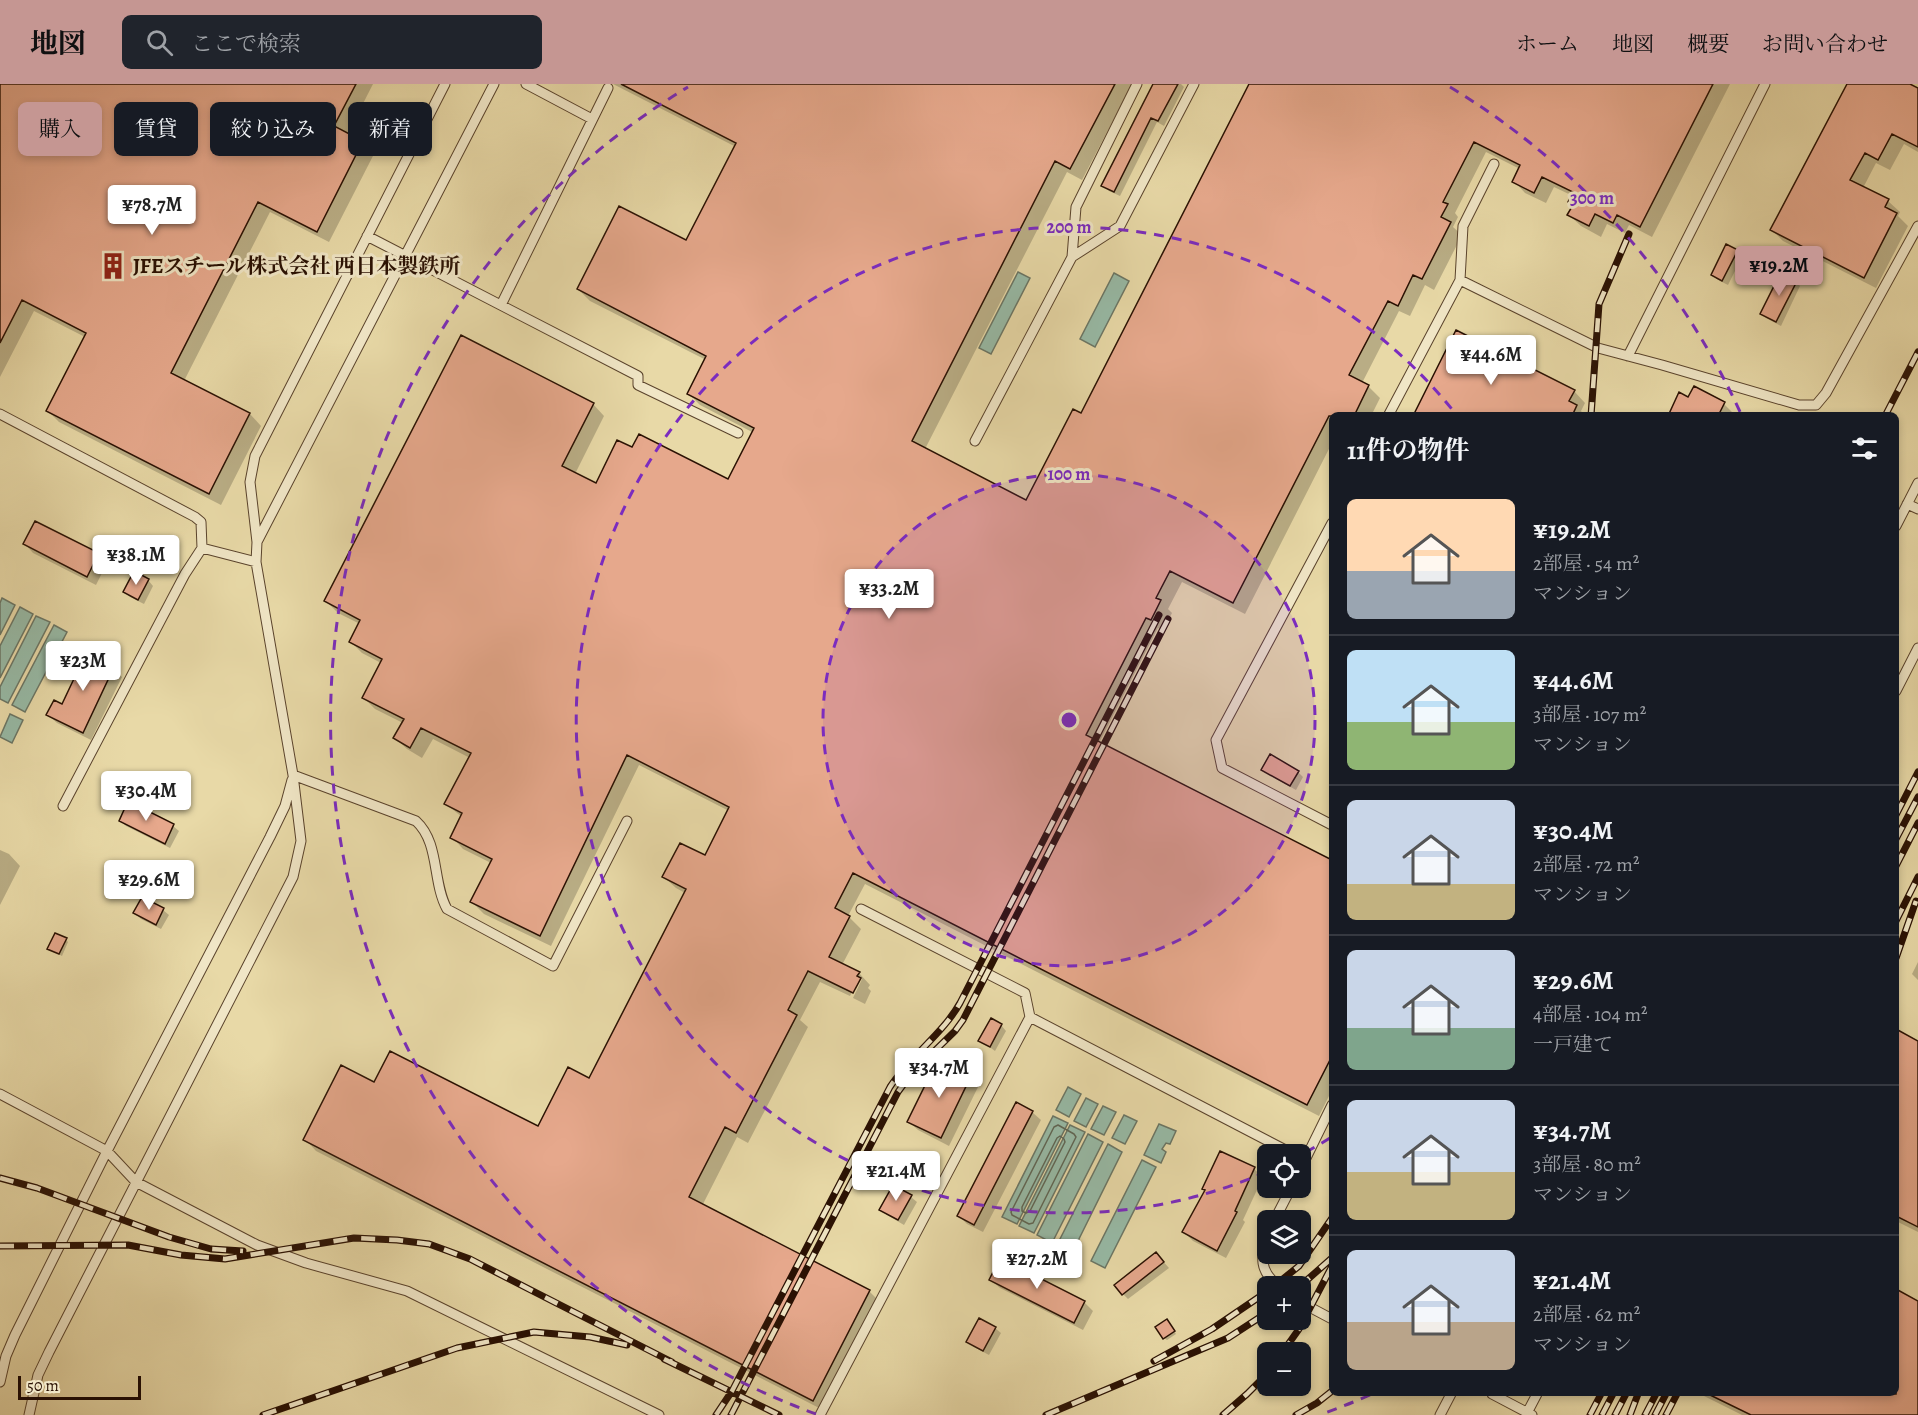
<!DOCTYPE html>
<html lang="ja">
<meta charset="utf-8">
<style>
body{margin:0;font-family:Alegreya,"Noto Serif JP",serif;background:#20242c;color:#f1f3f6;height:100vh;display:flex;flex-direction:column;font-size:22px;white-space:nowrap}
*{box-sizing:border-box;margin:0}
p{font-size:20px;color:#9ea1a6}
.icon{flex:none;width:33px;height:33px;fill:none;stroke:currentColor;stroke-width:2;stroke-linecap:round;stroke-linejoin:round}
.map{position:relative;flex:1;overflow:hidden}
.details{position:absolute;left:1329px;top:328px;width:570px;height:984px;display:flex;flex-direction:column;background:#171b24;border-radius:9px;box-shadow:0 3px 9px #0003}
.details>*{flex:none}
.banner{position:absolute;left:18px;top:18px;width:570px;height:54px;display:flex;gap:12px}
.fabs{position:absolute;left:1257px;top:1060px;display:grid;gap:12px}
.fabs a{display:grid;place-items:center;width:54px;height:54px;border-radius:9px;background:#171b24;box-shadow:0 3px 9px #0003;font-size:30px}
.scale{position:absolute;left:18px;bottom:15px;width:123px;box-sizing:border-box;padding-left:6px;border:3px solid #2a1103;border-top:0;font-size:16px;line-height:21px;white-space:nowrap;color:#2a1103;-webkit-text-stroke:4px #f0e6c6;paint-order:stroke}
.price{position:absolute;translate:-50% -51px;padding:0 14px;border-radius:6px;background:#fff;color:#222;font-size:20px;line-height:39px;filter:drop-shadow(0 2px 3px #0008)}
.price::after{content:'';position:absolute;left:50%;top:36px;width:18px;height:14px;margin-left:-9px;background:inherit;clip-path:polygon(0 0,100% 0,50% 100%)}
.price.selected{background:#c59692;color:#111}
ul{padding:0;list-style:none}
li{display:flex;align-items:center;gap:18px;height:150px;padding:0 18px}
li+li{border-top:2px solid #363941}
li span{display:grid;place-items:center;flex:none;width:168px;height:120px;border-radius:9px;color:#555}
li>.icon{margin-inline-start:auto}
span .icon{width:72px;height:72px;fill:#fffc;stroke-width:1}
li b{font-size:26px}
h2{display:flex;justify-content:space-between;align-items:center;height:72px;padding:0 18px;font-size:26px}
.tag{padding:0 21px;border-radius:9px;background:#171b24;box-shadow:0 3px 9px #0003;font-size:21px;line-height:54px}
.tag.selected{background:#c59692;color:#111}
header{display:flex;align-items:center;gap:36px;box-sizing:border-box;height:84px;padding:0 30px;background:#c59692;color:#111}
header strong{font-size:28px}
nav{display:flex;gap:33px;margin-inline-start:auto;font-size:21px}
.search{width:420px;height:54px;background:#20242c;display:flex;align-items:center;gap:15px;box-sizing:border-box;padding:0 21px;border-radius:9px;color:#9ea1a6;font-size:22px}
.map>svg:first-child{display:block}
.water{fill:#97baa6;stroke:#6b7665;stroke-width:1.5}
.shadow{fill:#0003}
.lines{fill:none;stroke-linecap:round;stroke-linejoin:round}
.shore{stroke:#606654;stroke-width:1.5}
.building{fill:#e6a88c;stroke:#2a1103;stroke-width:1.5}
.lane-casing{stroke:#5a432c;stroke-width:11}
.lane{stroke:#f0e6c6;stroke-width:9}
.rail-casing{stroke:#2a1103;stroke-width:7}
.rail{stroke:#f0e6c6;stroke-width:4.5;stroke-dasharray:14;stroke-linecap:butt}
.ring{fill:none;stroke:#7b2cbf;stroke-width:3;stroke-dasharray:10 8}
.labels{text-anchor:middle;stroke-width:6;stroke-linejoin:round;paint-order:stroke}
.poi-label{font-size:21px;font-weight:bold;fill:#2a1103;stroke:#f0e6c6;text-anchor:start}
.centre{fill:#7b2cbf;stroke:#f0e6c6;stroke-width:3}
.ring-label{font-size:18px;text-anchor:middle;font-weight:bold;fill:#7b2cbf;stroke:#f0e6c6;stroke-width:6;stroke-linejoin:round;paint-order:stroke}
</style>
<header>
<strong>地図</strong>
<div class="search"><svg class="icon" aria-label="search" viewBox="0 0 24 24"><circle cx="10" cy="10" r="6"/><path d="M15 15l6 6"/></svg>ここで検索</div>
<nav><a>ホーム</a><a>地図</a><a>概要</a><a>お問い合わせ</a></nav>
</header>
<div class="map">
<svg width="1918" height="1331" viewBox="0 0 1918 1331">
<rect width="100%" height="100%" fill="#e8d9a7"/>
<filter id="stains"><feTurbulence type="fractalNoise" baseFrequency=".00333" numOctaves="4"/><feColorMatrix values="0 0 0 0 .2 0 0 0 0 .09 0 0 0 0 .02 0 0 0 .5 -.17"/></filter>
<radialGradient id="worn" r=".72"><stop offset=".6" stop-color="#630" stop-opacity="0"/><stop offset="1" stop-color="#630" stop-opacity=".3"/></radialGradient>
<!-- water -->
<path class="water" d="M 1018,188 L 1030,194 L 991,270 L 979,264 Z
M 1114,189 L 1129,197 L 1095,263 L 1080,255 Z
M 2,514 L 15,521 L 0,551 L 0,519 Z
M 20,523 L 33,530 L 0,594 L 0,562 Z
M 36,532 L 50,538 L 8,619 L 0,615 L 0,603 Z
M 54,541 L 67,548 L 25,628 L 12,621 Z
M 10,630 L 23,636 L 12,659 L 0,653 Z
M 1068,1003 L 1081,1010 L 1069,1033 L 1056,1026 Z
M 1086,1014 L 1098,1020 L 1086,1043 L 1074,1037 Z
M 1103,1022 L 1116,1028 L 1104,1051 L 1091,1045 Z
M 1124,1031 L 1137,1037 L 1125,1060 L 1112,1054 Z
M 1053,1032 L 1068,1039 L 1017,1140 L 1002,1133 Z
M 1159,1040 L 1176,1047 L 1170,1060 L 1166,1059 L 1162,1065 L 1166,1068 L 1161,1079 L 1144,1071 Z
M 1070,1041 L 1085,1048 L 1034,1149 L 1019,1142 Z
M 1088,1050 L 1103,1058 L 1052,1159 L 1037,1151 Z
M 1108,1060 L 1122,1068 L 1072,1169 L 1057,1161 Z
M 1142,1076 L 1156,1083 L 1105,1184 L 1091,1177 Z"/>
<!-- shadow -->
<path class="shadow" d="M 0,0 L 373,0 L 347,51 L 362,58 L 374,70 L 329,158 L 270,128 L 184,297 L 250,330 L 261,342 L 221,421 L 59,338 L 48,327 L 85,253 L 34,227 L 0,293 Z
M 613,0 L 1132,0 L 1082,96 L 1067,88 L 925,365 L 1027,418 L 1082,331 L 1251,0 L 1730,0 L 1652,153 L 1629,141 L 1625,149 L 1607,140 L 1601,153 L 1581,142 L 1569,131 L 1574,122 L 1570,118 L 1573,112 L 1554,103 L 1546,119 L 1525,109 L 1514,97 L 1520,85 L 1486,68 L 1455,129 L 1458,133 L 1453,143 L 1462,151 L 1434,206 L 1425,201 L 1410,232 L 1399,227 L 1362,299 L 1368,302 L 1380,314 L 1371,332 L 1332,332 L 1332,359 L 1245,530 L 1182,498 L 1168,525 L 1172,529 L 1163,547 L 1158,544 L 1099,659 L 1332,778 L 1332,1006 L 1319,1032 L 865,800 L 848,832 L 861,845 L 842,881 L 859,889 L 870,901 L 868,904 L 871,907 L 865,920 L 853,914 L 862,895 L 860,893 L 850,912 L 820,898 L 800,936 L 808,943 L 748,1059 L 737,1053 L 702,1122 L 869,1207 L 880,1218 L 825,1327 L 316,1067 L 305,1055 L 375,1000 L 539,1044 L 590,996 L 685,809 L 676,804 L 664,793 L 705,773 L 729,727 L 639,681 L 551,862 L 484,830 L 472,818 L 491,779 L 463,765 L 452,753 L 462,733 L 446,720 L 470,674 L 433,655 L 422,674 L 407,665 L 395,654 L 403,639 L 375,625 L 364,614 L 381,579 L 362,569 L 351,558 L 360,540 L 338,529 L 326,517 L 593,320 L 604,332 L 575,390 L 596,401 L 632,365 L 729,397 L 754,349 L 700,321 L 689,310 L 706,276 L 590,217 L 578,205 L 687,158 L 736,63 Z
M 1155,0 L 1181,0 L 1184,3 L 1164,42 L 1157,38 L 1120,112 L 1109,107 L 1103,101 Z
M 1848,0 L 1907,0 L 1918,6 L 1918,68 L 1904,60 L 1890,86 L 1876,79 L 1863,104 L 1888,117 L 1900,128 L 1898,132 L 1908,142 L 1876,204 L 1783,157 L 1772,146 Z
M 1737,168 L 1742,173 L 1728,201 L 1718,196 L 1712,191 Z
M 1796,198 L 1800,202 L 1781,242 L 1766,234 L 1762,229 Z
M 1574,307 L 1585,319 L 1581,327 L 1585,332 L 1415,332 Z
M 1689,315 L 1724,320 L 1735,331 L 1669,332 Z
M 25,460 L 98,471 L 107,479 L 96,501 L 33,469 Z
M 148,496 L 153,502 L 144,520 L 130,513 L 125,508 Z
M 102,571 L 111,579 L 109,582 L 122,593 L 91,656 L 57,639 L 48,631 L 63,622 Z
M 1263,685 L 1298,688 L 1303,693 L 1296,706 L 1269,691 Z
M 129,719 L 173,742 L 179,747 L 170,764 L 126,742 L 120,736 Z
M 0,766 L 9,770 L 20,782 L 0,821 Z
M 163,826 L 169,831 L 161,845 L 141,835 L 135,829 Z
M 66,856 L 68,858 L 62,872 L 49,865 Z
M 1918,878 L 1918,896 L 1912,890 Z
M 1001,941 L 1006,947 L 995,967 L 980,956 Z
M 1896,947 L 1918,958 L 1918,1148 L 1896,1137 Z
M 970,993 L 979,1001 L 949,1062 L 918,1046 L 909,1038 Z
M 1032,1028 L 1041,1036 L 983,1148 L 967,1140 L 959,1132 Z
M 1220,1069 L 1254,1085 L 1263,1093 L 1243,1136 L 1245,1138 L 1226,1174 L 1193,1157 L 1184,1148 L 1206,1106 Z
M 894,1103 L 911,1113 L 917,1118 L 904,1141 L 887,1131 L 881,1126 Z
M 1161,1175 L 1169,1184 L 1128,1215 L 1123,1210 Z
M 991,1196 L 1084,1218 L 1093,1227 L 1083,1246 L 1000,1204 Z
M 1896,1207 L 1918,1218 L 1918,1331 L 1742,1331 L 1700,1310 L 1896,1310 Z
M 1169,1240 L 1176,1250 L 1167,1256 L 1164,1254 Z
M 995,1244 L 1001,1249 L 989,1271 L 974,1263 L 968,1257 Z"/>
<g class="lines">
<!-- shore -->
<path class="shore" d="M 1058,1041 L 1074,1050 L 1076,1053 L 1033,1139 L 1029,1140 L 1012,1131 L 1011,1128 L 1054,1043 Z
M 1060,1052 L 1064,1055 L 1065,1058 L 1030,1127 L 1026,1129 L 1022,1127 L 1022,1123 L 1057,1054 Z"/>
</g>
<!-- building -->
<path class="building" d="M 0,0 L 356,0 L 334,42 L 363,57 L 317,148 L 258,118 L 171,289 L 250,329 L 209,410 L 46,327 L 86,249 L 22,216 L 0,259 Z
M 621,0 L 1115,0 L 1070,85 L 1055,77 L 912,357 L 1026,416 L 1073,325 L 1081,329 L 1249,0 L 1713,0 L 1640,143 L 1617,131 L 1613,139 L 1595,130 L 1589,142 L 1567,131 L 1573,121 L 1568,118 L 1573,108 L 1542,93 L 1534,109 L 1512,98 L 1520,81 L 1474,58 L 1443,118 L 1448,120 L 1441,133 L 1451,138 L 1422,195 L 1413,191 L 1398,222 L 1388,217 L 1349,291 L 1369,301 L 1354,332 L 1329,332 L 1233,519 L 1170,487 L 1156,514 L 1161,516 L 1151,536 L 1146,534 L 1086,651 L 1332,776 L 1332,972 L 1307,1021 L 853,789 L 835,824 L 850,832 L 829,873 L 860,888 L 857,892 L 861,894 L 853,909 L 808,887 L 788,926 L 797,931 L 736,1049 L 725,1043 L 689,1113 L 870,1206 L 813,1317 L 303,1056 L 341,981 L 374,998 L 390,967 L 538,1042 L 568,983 L 589,994 L 686,805 L 662,793 L 680,759 L 705,771 L 729,723 L 627,671 L 540,852 L 470,818 L 492,775 L 450,754 L 462,729 L 444,720 L 471,669 L 421,644 L 410,664 L 393,654 L 404,635 L 362,614 L 382,575 L 349,558 L 360,536 L 324,517 L 461,251 L 594,319 L 562,382 L 596,399 L 617,356 L 632,363 L 639,350 L 728,395 L 754,344 L 687,310 L 706,272 L 577,205 L 619,122 L 686,156 L 736,59 Z
M 1153,0 L 1178,0 L 1158,37 L 1151,34 L 1114,108 L 1101,102 Z
M 1847,0 L 1910,0 L 1918,4 L 1918,63 L 1892,50 L 1878,76 L 1865,69 L 1850,96 L 1889,115 L 1885,123 L 1897,129 L 1864,194 L 1770,146 Z
M 1726,160 L 1738,166 L 1722,197 L 1711,191 Z
M 1781,188 L 1797,197 L 1776,238 L 1760,230 Z
M 1456,246 L 1575,306 L 1569,317 L 1577,321 L 1572,332 L 1413,332 Z
M 1694,302 L 1725,318 L 1718,332 L 1668,332 L 1679,308 L 1688,313 Z
M 35,437 L 99,469 L 87,493 L 23,460 Z
M 134,487 L 149,495 L 138,516 L 123,508 Z
M 89,563 L 103,569 L 100,576 L 114,583 L 83,649 L 46,631 L 54,616 L 62,620 Z
M 1270,670 L 1299,687 L 1290,702 L 1261,686 Z
M 128,717 L 174,740 L 165,760 L 119,737 Z
M 142,813 L 164,824 L 156,841 L 133,829 Z
M 55,849 L 67,854 L 59,870 L 47,865 Z
M 991,934 L 1002,940 L 990,963 L 978,957 Z
M 1896,945 L 1918,957 L 1918,1143 L 1896,1132 Z
M 938,975 L 971,992 L 941,1054 L 907,1038 Z
M 1016,1018 L 1033,1027 L 974,1141 L 957,1132 Z
M 1220,1067 L 1255,1083 L 1235,1127 L 1237,1128 L 1217,1167 L 1182,1148 L 1205,1106 L 1202,1105 Z
M 893,1101 L 912,1111 L 898,1136 L 879,1126 Z
M 1156,1168 L 1164,1178 L 1122,1211 L 1114,1201 Z
M 1000,1174 L 1085,1217 L 1074,1239 L 989,1196 Z
M 1896,1205 L 1918,1217 L 1918,1331 L 1751,1331 L 1708,1310 L 1896,1310 Z
M 979,1234 L 996,1243 L 983,1267 L 966,1258 Z
M 1167,1235 L 1175,1247 L 1163,1255 L 1155,1243 Z"/>
<g class="lines">
<defs>
<path id="lane" d="M 526,0 L 592,35
M 367,152 L 638,292 L 638,301 L 738,349
M 1072,173 L 1120,142 L 1194,0
M 1460,196 L 1463,142 L 1494,80
M 501,221 L 608,4
M 1628,272 L 1765,0
M 0,330 L 195,433 L 201,438 L 202,464
M 1388,332 L 1460,196 L 1598,264 L 1662,281 L 1799,321 L 1816,321 L 1826,309 L 1918,142
M 975,357 L 1072,173 L 1076,123 L 1137,0
M 1907,420 L 1918,425
M 1332,439 L 1216,656 L 1222,684 L 1332,741
M 1896,442 L 1918,399
M 257,458 L 494,0
M 1896,607 L 1918,564
M 293,691 L 416,737 C 440,759 432,798 447,825 L 553,882 L 627,737
M 63,722 L 185,490 L 202,464 L 256,478
M 861,825 L 1025,909 L 1030,933
M 0,1010 L 107,1067 L 136,1098 L 257,1161 L 306,1179 L 407,1207 L 659,1331
M 1305,1076 L 1332,1021
M 1274,1137 L 1291,1104
M 1268,1150 C 1260,1173 1259,1188 1280,1203
M 1300,1218 L 1332,1235
M 0,1298 L 6,1272 L 15,1251 L 107,1067 L 270,753 L 285,722 L 292,696
M 1492,1310 L 1532,1331
M 29,1331 L 38,1291 L 49,1268 L 293,793 L 301,757 L 293,691 L 256,478 L 257,458 L 250,398 L 255,372 L 445,0
M 820,1331 L 1030,933 L 1295,1071
M 1440,1331 L 1451,1310
M 1526,1331 L 1537,1310"/>
</defs>
<!-- lane casing -->
<use href="#lane" class="lane-casing"/>
<!-- lane -->
<use href="#lane" class="lane"/>
<defs>
<path id="rail" d="M 1591,332 L 1599,220 L 1629,150
M 1885,332 L 1918,268
M 1896,731 L 1918,688
M 1896,755 L 1918,713
M 1896,782 L 1918,739
M 1896,837 L 1918,793
M 1896,874 L 1916,817
M 0,1094 L 37,1104 L 169,1153 L 211,1165 L 243,1167
M 0,1162 L 128,1161 L 181,1171 L 225,1175 L 354,1154 L 397,1156 L 429,1160 L 470,1175 L 672,1278
M 1273,1203 L 1299,1182 L 1332,1134
M 1299,1203 L 1332,1174
M 1282,1269 L 1299,1245 L 1332,1182
M 664,1275 L 779,1331
M 1154,1277 L 1212,1245 L 1268,1207
M 263,1331 L 457,1264 L 534,1248 L 590,1253 L 627,1261
M 716,1331 L 732,1307 L 890,1003 C 910,972 942,951 960,919 L 1159,531
M 731,1331 L 898,1008 L 912,989 L 955,947 L 963,936 L 1168,535
M 1046,1331 L 1228,1254 L 1268,1228
M 1223,1331 L 1247,1310 L 1268,1289
M 1296,1331 L 1317,1319 L 1332,1307
M 1590,1331 L 1601,1310
M 1602,1331 L 1613,1310
M 1615,1331 L 1626,1310
M 1630,1331 L 1638,1310
M 1645,1331 L 1656,1310
M 1655,1331 L 1666,1310
M 1666,1331 L 1677,1310"/>
</defs>
<!-- rail casing -->
<use href="#rail" class="rail-casing"/>
<!-- rail -->
<use href="#rail" class="rail"/>
</g>
<!-- distance rings -->
<circle cx="1069" cy="636" r="246" fill="#7b2cbf" fill-opacity=".12"/>
<g class="ring">
<circle cx="1069" cy="636" r="246"/>
<path d="M1330 1054A493 493 0 0 1 1304 1069M1266 1088A493 493 0 1 1 1455 329"/>
<path d="M1370 1311A739 739 0 0 1 1322 1330M816 1330A739 739 0 0 1 688 3M1450 3A739 739 0 0 1 1741 330"/>
</g>
<!-- icons -->
<defs>
<symbol id="building-bare" viewBox="-9 -9 18 18"><path d="M-4-6H4V6H1V3H-1V6H-4ZM-2.5-4.3h1.7v1.8h-1.7ZM.8-4.3h1.7v1.8H.8ZM-2.5-1h1.7V.8h-1.7ZM.8-1h1.7V.8H.8Z" fill="#8f2418" stroke="#f0e6c6" stroke-width="2.5" paint-order="stroke"/></symbol>
</defs>
<g fill-rule="evenodd">
<use href="#building-bare" x="94" y="163" width="38" height="38"/>
</g>
<g class="labels">
<!-- poi labels -->
<g class="poi-label">
<text x="133" y="189">JFEスチール株式会社 西日本製鉄所</text>
</g>
</g>
<circle cx="1069" cy="636" r="9" class="centre"/>
<g class="ring-label">
<text x="1592" y="120">300 m</text>
<text x="1069" y="149">200 m</text>
<text x="1069" y="396">100 m</text>
</g>
<rect width="100%" height="100%" filter="url(#stains)"/>
<rect width="100%" height="100%" fill="url(#worn)"/>
</svg>
<div class="fabs">
<a><svg class="icon" aria-label="locate" viewBox="0 0 24 24"><circle cx="12" cy="12" r="6"/><path d="M12 2v4M12 18v4M2 12h4M18 12h4"/></svg></a>
<a><svg class="icon" aria-label="layers" viewBox="0 0 24 24"><path d="M12 4l9 5-9 5-9-5zM3 14l9 5 9-5"/></svg></a>
<a>+</a>
<a>−</a>
</div>
<div class="scale">50 m</div>
<b class="price" style="left:152px;top:152px">¥78.7M</b>
<b class="price selected" style="left:1779px;top:213px">¥19.2M</b>
<b class="price" style="left:1491px;top:302px">¥44.6M</b>
<b class="price" style="left:136px;top:502px">¥38.1M</b>
<b class="price" style="left:889px;top:536px">¥33.2M</b>
<b class="price" style="left:83px;top:608px">¥23M</b>
<b class="price" style="left:146px;top:738px">¥30.4M</b>
<b class="price" style="left:149px;top:827px">¥29.6M</b>
<b class="price" style="left:939px;top:1015px">¥34.7M</b>
<b class="price" style="left:896px;top:1118px">¥21.4M</b>
<b class="price" style="left:1037px;top:1206px">¥27.2M</b>
<div class="banner">
<a class="tag selected">購入</a>
<a class="tag">賃貸</a>
<a class="tag">絞り込み</a>
<a class="tag">新着</a>
</div>
<section class="details">
<h2>11件の物件<svg class="icon" aria-label="filters" viewBox="0 0 24 24"><path d="M4 7h16M4 17h16"/><circle cx="9" cy="7" r="2"/><circle cx="15" cy="17" r="2"/></svg></h2>
<ul>
<li><span style="background:linear-gradient(#ffd9b3 60%,#9aa5b1 0)"><svg class="icon" aria-label="home" viewBox="0 0 24 24"><path d="M3 11l9-7 9 7M6 9v11h12V9"/></svg></span><div><b>¥19.2M</b><p>2部屋 · 54 m²</p><p>マンション</p></div></li>
<li><span style="background:linear-gradient(#bfe0f5 60%,#8fb573 0)"><svg class="icon" aria-label="home" viewBox="0 0 24 24"><path d="M3 11l9-7 9 7M6 9v11h12V9"/></svg></span><div><b>¥44.6M</b><p>3部屋 · 107 m²</p><p>マンション</p></div></li>
<li><span style="background:linear-gradient(#c9d6e8 70%,#c2b280 0)"><svg class="icon" aria-label="home" viewBox="0 0 24 24"><path d="M3 11l9-7 9 7M6 9v11h12V9"/></svg></span><div><b>¥30.4M</b><p>2部屋 · 72 m²</p><p>マンション</p></div></li>
<li><span style="background:linear-gradient(#c9d6e8 65%,#7fa58c 0)"><svg class="icon" aria-label="home" viewBox="0 0 24 24"><path d="M3 11l9-7 9 7M6 9v11h12V9"/></svg></span><div><b>¥29.6M</b><p>4部屋 · 104 m²</p><p>一戸建て</p></div></li>
<li><span style="background:linear-gradient(#c9d6e8 60%,#c2b280 0)"><svg class="icon" aria-label="home" viewBox="0 0 24 24"><path d="M3 11l9-7 9 7M6 9v11h12V9"/></svg></span><div><b>¥34.7M</b><p>3部屋 · 80 m²</p><p>マンション</p></div></li>
<li><span style="background:linear-gradient(#c9d6e8 60%,#b9a48a 0)"><svg class="icon" aria-label="home" viewBox="0 0 24 24"><path d="M3 11l9-7 9 7M6 9v11h12V9"/></svg></span><div><b>¥21.4M</b><p>2部屋 · 62 m²</p><p>マンション</p></div></li>
</ul>
</section>
</div>
